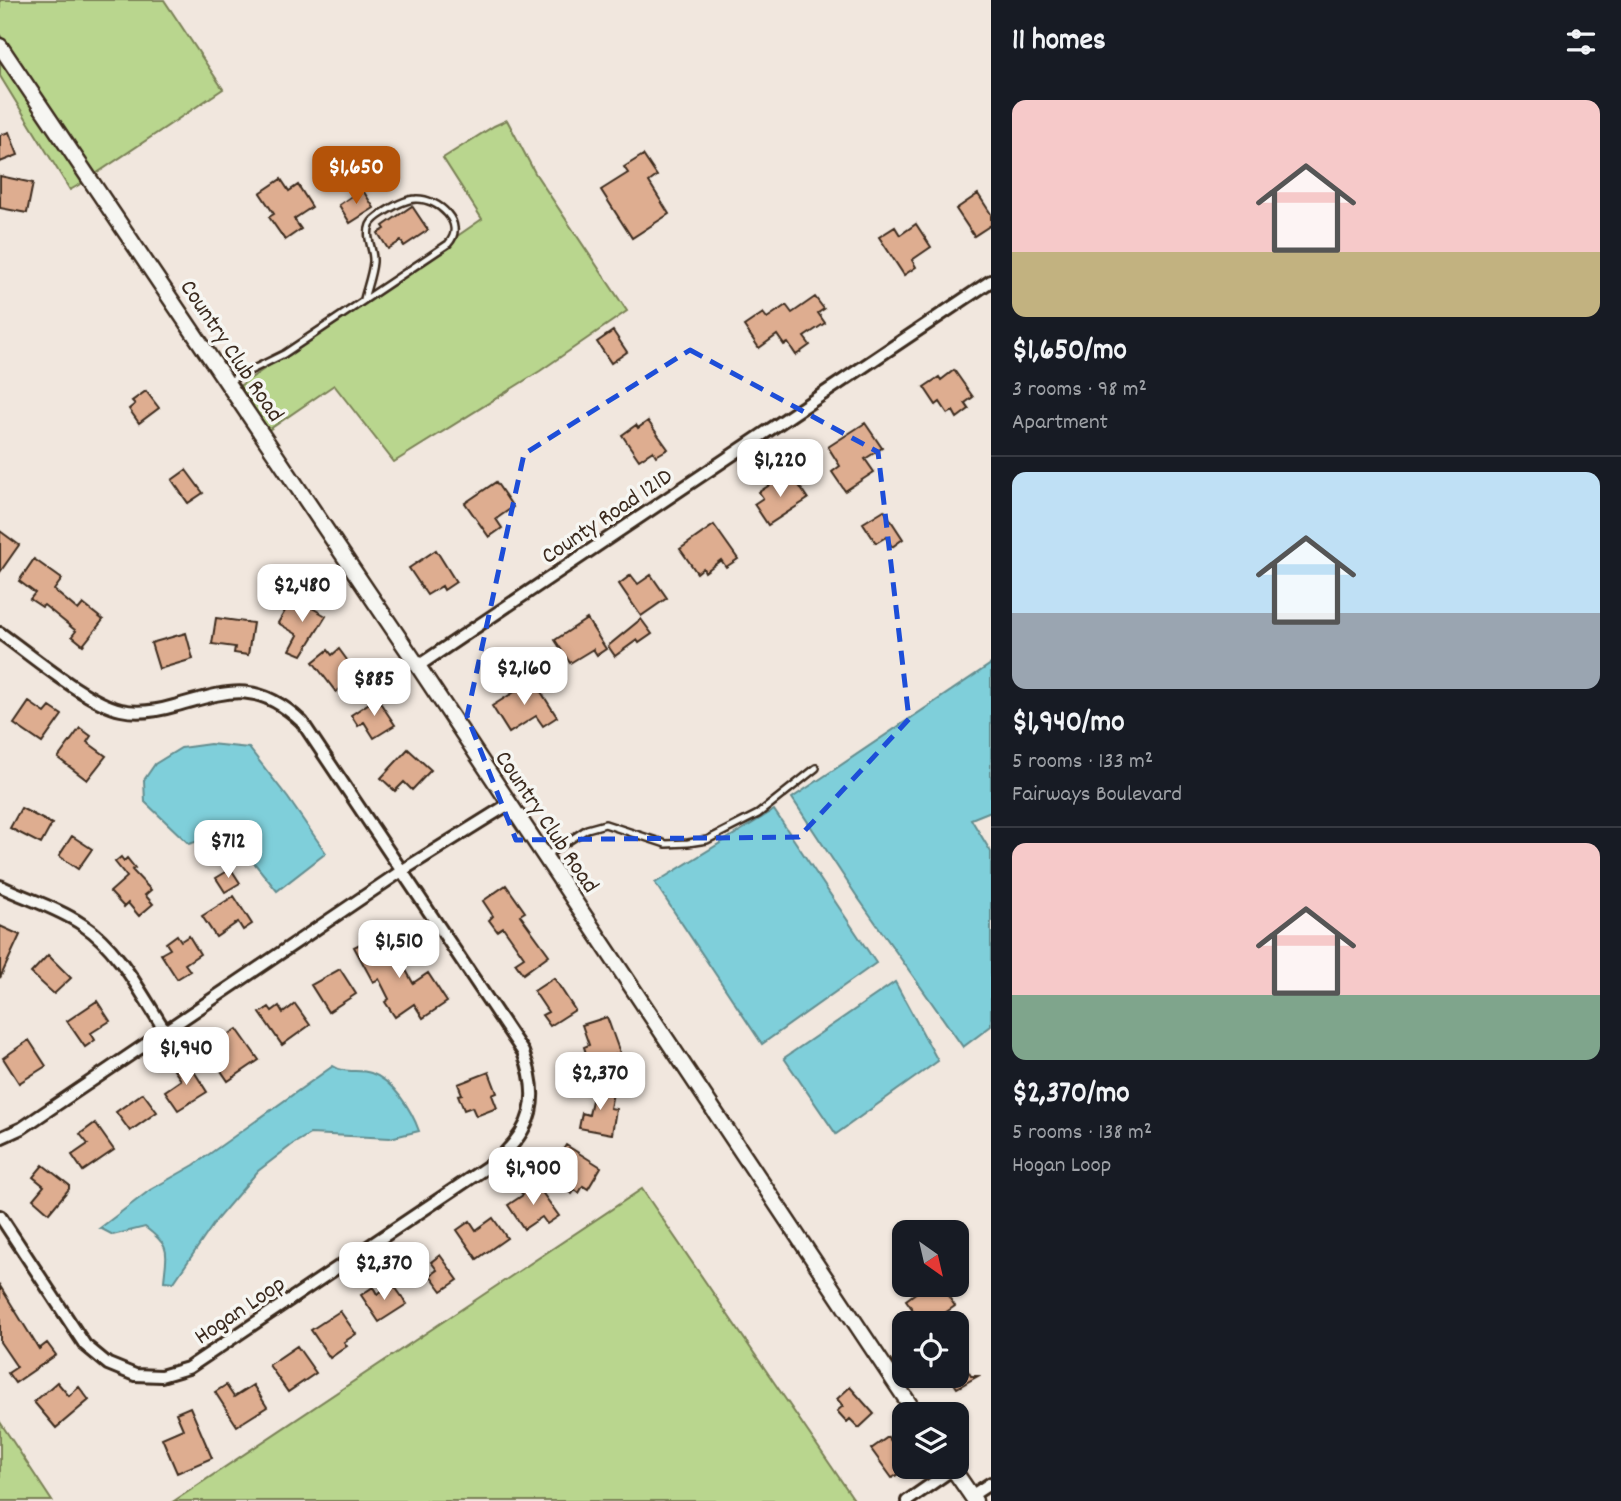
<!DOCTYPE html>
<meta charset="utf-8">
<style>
body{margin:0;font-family:Dekko,sans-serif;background:#242831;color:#f1f3f6;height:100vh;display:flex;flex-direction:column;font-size:26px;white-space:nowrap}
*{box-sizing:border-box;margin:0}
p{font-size:23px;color:#9ea1a6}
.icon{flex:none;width:38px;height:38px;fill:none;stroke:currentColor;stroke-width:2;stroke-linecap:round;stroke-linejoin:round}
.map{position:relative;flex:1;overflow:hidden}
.details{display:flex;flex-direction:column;background:#171b24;width:630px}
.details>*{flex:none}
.needle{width:46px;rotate:146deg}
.controls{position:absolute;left:892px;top:1220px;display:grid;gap:14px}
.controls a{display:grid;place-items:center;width:77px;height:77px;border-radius:14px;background:#171b24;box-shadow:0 2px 5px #0004;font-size:35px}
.price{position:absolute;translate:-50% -60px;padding:0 16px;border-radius:14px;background:#fff;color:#222;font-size:23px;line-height:46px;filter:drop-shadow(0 2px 4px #0008)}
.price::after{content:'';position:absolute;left:50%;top:42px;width:21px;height:16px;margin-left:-10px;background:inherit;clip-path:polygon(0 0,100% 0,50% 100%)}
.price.selected{background:#b45309;color:#fff}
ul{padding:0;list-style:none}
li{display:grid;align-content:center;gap:14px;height:371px;padding:0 21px}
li+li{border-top:2px solid #363941}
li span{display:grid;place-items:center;height:217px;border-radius:14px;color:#555}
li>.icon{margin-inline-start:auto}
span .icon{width:126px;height:126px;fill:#fffc;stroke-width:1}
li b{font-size:30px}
h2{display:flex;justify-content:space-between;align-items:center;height:84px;padding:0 21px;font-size:30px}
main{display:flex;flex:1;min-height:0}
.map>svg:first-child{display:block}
.green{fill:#b9d68e;stroke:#7a8056;stroke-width:2}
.water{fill:#7fcfda;stroke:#648d8f;stroke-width:2}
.building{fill:#dead90;stroke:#3b2a1e;stroke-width:2}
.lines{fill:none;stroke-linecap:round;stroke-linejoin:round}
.service-casing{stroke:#3b2a1e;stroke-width:10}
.minor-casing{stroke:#3b2a1e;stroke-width:16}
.tertiary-casing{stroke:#3b2a1e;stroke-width:19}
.service{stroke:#f6f6f2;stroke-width:5}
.minor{stroke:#f6f6f2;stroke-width:10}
.tertiary{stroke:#f6f6f2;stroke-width:14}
.marked{fill:none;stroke:#1d4ed8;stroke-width:5;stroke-dasharray:14 9;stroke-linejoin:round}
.labels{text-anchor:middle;stroke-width:7;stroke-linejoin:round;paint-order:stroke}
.street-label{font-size:24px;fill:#3b2a1e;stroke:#f6f6f2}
</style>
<main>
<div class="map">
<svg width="991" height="1501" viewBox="0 0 991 1501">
<rect width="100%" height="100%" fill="#f1e7de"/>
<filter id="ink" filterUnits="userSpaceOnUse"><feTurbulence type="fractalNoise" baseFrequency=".0143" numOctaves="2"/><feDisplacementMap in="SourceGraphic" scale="14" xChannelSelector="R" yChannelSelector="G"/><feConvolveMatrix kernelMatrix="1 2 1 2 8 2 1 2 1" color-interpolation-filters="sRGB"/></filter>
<g filter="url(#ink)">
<!-- green -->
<path class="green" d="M 0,0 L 164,0 L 223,89 L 94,175 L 0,35 Z
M 0,58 L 84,182 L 70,190 L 0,76 Z
M 507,120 L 535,173 L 627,311 L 540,371 L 394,462 L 334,385 L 267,431 L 238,387 L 482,219 L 443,158 L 494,126 Z
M 642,1189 L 855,1501 L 174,1501 Z
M 0,1422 L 52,1501 L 0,1501 Z"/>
<!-- water -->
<path class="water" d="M 991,664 L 991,811 L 971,819 L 991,852 L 991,1026 L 963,1047 L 856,895 L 792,798 Z
M 210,744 L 249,748 L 288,798 L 326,853 L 277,891 L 229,832 L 189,844 L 145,802 L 144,780 L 155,764 L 181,748 Z
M 774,810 L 876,963 L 762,1044 L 655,883 Z
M 895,982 L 938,1061 L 836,1134 L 784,1058 Z
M 333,1066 C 345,1074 358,1069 371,1073 C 393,1080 412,1111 419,1131 L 390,1138 L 310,1134 L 293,1144 L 258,1171 L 217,1219 L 174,1282 L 164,1281 C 167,1250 171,1247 145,1227 L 113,1235 L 100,1228 L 150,1190 L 194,1165 Z"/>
<!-- building -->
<path class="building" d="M 9,132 L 18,155 L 0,162 L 0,135 Z
M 643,155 L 657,176 L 649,182 L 669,214 L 632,238 L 601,190 L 628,173 L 624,167 Z
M 0,176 L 33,183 L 27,213 L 0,208 Z
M 281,179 L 289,191 L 298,185 L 312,207 L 294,219 L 301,229 L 285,240 L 269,217 L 274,214 L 260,193 Z
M 362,189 L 374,208 L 350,223 L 339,205 Z
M 978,194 L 991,214 L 991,225 L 974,236 L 956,209 Z
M 412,206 L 428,230 L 404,246 L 401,241 L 388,249 L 378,233 L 385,229 L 383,226 Z
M 916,224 L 931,247 L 912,260 L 916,267 L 904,275 L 879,237 L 895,227 L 900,235 Z
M 815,297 L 824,309 L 818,313 L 825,323 L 804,337 L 810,345 L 796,355 L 788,343 L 784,345 L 777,335 L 759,348 L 744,326 L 763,313 L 767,318 L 786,305 L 792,313 Z
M 613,331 L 627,352 L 611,363 L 597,342 Z
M 954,370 L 973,397 L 965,403 L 969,409 L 957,418 L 953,411 L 948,414 L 940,402 L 936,405 L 924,387 L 939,377 L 941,380 Z
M 146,391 L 159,408 L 139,423 L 129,409 L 135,404 L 132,401 Z
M 648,421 L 668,449 L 656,456 L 653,451 L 639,460 L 622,435 L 636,425 L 638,428 Z
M 865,423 L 882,448 L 865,459 L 874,472 L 845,491 L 832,472 L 840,466 L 828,447 Z
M 186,470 L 203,493 L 188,503 L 172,480 Z
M 792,475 L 808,499 L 768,525 L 754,504 L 763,498 L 759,492 L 776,481 L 778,484 Z
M 496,482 L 513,507 L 496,519 L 502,528 L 489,537 L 465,503 Z
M 884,510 L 903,539 L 892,547 L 886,537 L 876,543 L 863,523 Z
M 714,525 L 738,559 L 726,567 L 721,560 L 705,572 L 703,568 L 697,573 L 680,549 Z
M 0,531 L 19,545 L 0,572 Z
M 436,550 L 456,582 L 444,590 L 442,586 L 427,595 L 409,568 Z
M 34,559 L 62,579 L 54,590 L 78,610 L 83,604 L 103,620 L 83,645 L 72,636 L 76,631 L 44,605 L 42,607 L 30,599 L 35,593 L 19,581 Z
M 631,575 L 638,584 L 651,575 L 667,598 L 641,616 L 619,584 Z
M 293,597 L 326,616 L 302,655 L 290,650 L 298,635 L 278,623 Z
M 216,618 L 253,623 L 248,655 L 234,653 L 235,647 L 212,644 Z
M 587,619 L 606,649 L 597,655 L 593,649 L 570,663 L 555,640 Z
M 641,619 L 652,634 L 639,643 L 637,640 L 615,656 L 608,646 Z
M 186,633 L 193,659 L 159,669 L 151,643 Z
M 339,649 L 358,675 L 336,692 L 313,662 L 328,650 L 332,655 Z
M 531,676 L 557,717 L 543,726 L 536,716 L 509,733 L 492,706 L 519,689 L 516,686 Z
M 377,698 L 395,725 L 374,738 L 364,722 L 358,726 L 351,715 Z
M 29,702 L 45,713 L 50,707 L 62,715 L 42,743 L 14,724 Z
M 80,728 L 91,736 L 87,742 L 106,756 L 87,780 L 58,758 Z
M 408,749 L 431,770 L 412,790 L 404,782 L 395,791 L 381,778 Z
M 21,808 L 52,824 L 41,844 L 10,828 Z
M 72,836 L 92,849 L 78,869 L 59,856 Z
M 121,857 L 124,861 L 127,858 L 135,868 L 132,870 L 151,890 L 145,895 L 153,904 L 139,916 L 128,903 L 124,907 L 110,892 L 127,877 L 115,862 Z
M 231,869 L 240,883 L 225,892 L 216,878 Z
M 506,885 L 525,912 L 520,915 L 549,955 L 523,974 L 515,963 L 524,957 L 503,927 L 497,931 L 489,920 L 493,916 L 483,901 Z
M 234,896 L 252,924 L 243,930 L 238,922 L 216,937 L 202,916 Z
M 0,926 L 20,935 L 0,978 Z
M 177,935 L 181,941 L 189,936 L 200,954 L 185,964 L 190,971 L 177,979 L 161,954 L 170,949 L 166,943 Z
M 388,937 L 413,983 L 428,973 L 447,1002 L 423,1018 L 414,1004 L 395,1017 L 385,1002 L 389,999 L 379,979 L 373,982 L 354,947 L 370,939 L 374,945 Z
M 48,955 L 71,978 L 54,994 L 31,973 Z
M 340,969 L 356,994 L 328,1012 L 311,985 Z
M 554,978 L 575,1010 L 550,1026 L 542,1015 L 548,1012 L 534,991 Z
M 97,1001 L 110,1021 L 91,1033 L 95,1040 L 85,1047 L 67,1021 Z
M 295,1004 L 310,1025 L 282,1045 L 260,1013 L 269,1007 L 272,1011 L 279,1006 L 283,1013 Z
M 607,1017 L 620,1053 L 589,1063 L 584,1047 L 589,1045 L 582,1025 Z
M 237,1029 L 259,1060 L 228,1081 L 211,1056 L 228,1044 L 223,1038 Z
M 29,1040 L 46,1066 L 19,1083 L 3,1058 Z
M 188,1062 L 207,1092 L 178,1110 L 165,1091 L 181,1080 L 174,1070 Z
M 489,1072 L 497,1093 L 492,1095 L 497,1108 L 476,1116 L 472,1107 L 464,1110 L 458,1095 L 462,1094 L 458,1084 Z
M 595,1085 L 614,1088 L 610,1108 L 616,1109 L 612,1134 L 579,1128 L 582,1113 L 589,1115 Z
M 143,1093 L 157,1112 L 130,1131 L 116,1112 Z
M 95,1123 L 114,1150 L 83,1171 L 72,1155 L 88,1144 L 80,1134 Z
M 566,1145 L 601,1167 L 588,1189 L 583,1186 L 579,1193 L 575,1190 L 572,1194 L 553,1182 L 565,1162 L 558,1157 Z
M 43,1165 L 69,1185 L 69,1189 L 49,1213 L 33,1199 L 44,1186 L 33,1177 Z
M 534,1181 L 559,1216 L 547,1224 L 542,1217 L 524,1229 L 508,1205 L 523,1195 L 520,1191 Z
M 493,1218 L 507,1238 L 477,1259 L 457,1230 L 470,1221 L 476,1230 Z
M 440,1255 L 458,1280 L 442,1291 L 430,1275 L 437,1270 L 431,1262 Z
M 393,1284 L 407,1304 L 379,1322 L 361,1295 L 373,1287 L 377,1294 Z
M 928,1284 L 940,1284 L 955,1306 L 930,1323 L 922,1323 L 906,1300 Z
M 0,1286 L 39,1349 L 47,1343 L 56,1355 L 15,1383 L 8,1373 L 17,1367 L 0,1342 Z
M 340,1311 L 356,1334 L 344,1342 L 347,1346 L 330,1358 L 311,1330 Z
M 297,1346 L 316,1373 L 288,1392 L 269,1365 Z
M 957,1353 L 971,1376 L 978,1376 L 957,1388 L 949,1376 L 957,1376 Z
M 57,1382 L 69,1396 L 79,1387 L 89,1400 L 56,1428 L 34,1402 Z
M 226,1385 L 234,1397 L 253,1385 L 267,1407 L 237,1426 L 215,1392 Z
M 850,1387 L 874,1414 L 859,1428 L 850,1419 L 847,1422 L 837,1411 L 843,1406 L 837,1399 Z
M 190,1407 L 212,1458 L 177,1473 L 162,1438 L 183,1429 L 176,1413 Z
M 888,1437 L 897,1449 L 905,1443 L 905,1470 L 892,1478 L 871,1449 Z"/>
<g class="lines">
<defs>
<path id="service" d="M 227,382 L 284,354 L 448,244 C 467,224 438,198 416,199 C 406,199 394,206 386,211 C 380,215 373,218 370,225 C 365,238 374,249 373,262 C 372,274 367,287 364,299
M 547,855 L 587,829 L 605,824 L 666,844 L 688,843 L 707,840 L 758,814 L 816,768"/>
<path id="minor" d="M 0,633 C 31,655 87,703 121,710 C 139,714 157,711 174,706 C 228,691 257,679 302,722 L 523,1052 C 541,1098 533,1129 496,1161 L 188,1368 L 161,1376 L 135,1375 L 108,1364 L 85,1345 L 0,1216
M 418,666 L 991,281
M 0,886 C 27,899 58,908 83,925 C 120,949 142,996 166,1032
M 0,1138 L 22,1128 L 403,870 L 509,804
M 971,1496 L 991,1483
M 907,1501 L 953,1469"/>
<path id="tertiary" d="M 0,46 L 418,666 L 916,1414
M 951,1466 L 975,1501"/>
</defs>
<!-- service casing -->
<use href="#service" class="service-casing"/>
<!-- minor casing -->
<use href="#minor" class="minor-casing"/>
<!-- tertiary casing -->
<use href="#tertiary" class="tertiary-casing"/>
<!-- service -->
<use href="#service" class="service"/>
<!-- minor -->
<use href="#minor" class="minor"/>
<!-- tertiary -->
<use href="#tertiary" class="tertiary"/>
</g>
</g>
<!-- marked area -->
<path class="marked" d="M 690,350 L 878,452 L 909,719 L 799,837 L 516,840 L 467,716 L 524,454 Z"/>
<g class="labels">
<!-- street labels -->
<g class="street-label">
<text transform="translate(233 350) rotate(56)" y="8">Country Club Road</text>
<text transform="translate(606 515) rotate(-34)" y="8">County Road 121D</text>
<text transform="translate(548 821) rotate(56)" y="8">Country Club Road</text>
<text transform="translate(239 1309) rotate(-34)" y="8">Hogan Loop</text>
</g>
</g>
</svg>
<div class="controls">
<a><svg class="needle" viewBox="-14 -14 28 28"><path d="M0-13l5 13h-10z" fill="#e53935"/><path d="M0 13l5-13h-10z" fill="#9ea1a6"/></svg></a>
<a><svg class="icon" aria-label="locate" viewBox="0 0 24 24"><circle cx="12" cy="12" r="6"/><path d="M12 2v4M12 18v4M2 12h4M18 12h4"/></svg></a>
<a><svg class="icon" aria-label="layers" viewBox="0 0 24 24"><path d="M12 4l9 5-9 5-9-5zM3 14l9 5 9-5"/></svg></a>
</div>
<b class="price selected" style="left:356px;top:206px">$1,650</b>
<b class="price" style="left:780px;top:499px">$1,220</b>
<b class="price" style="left:302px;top:624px">$2,480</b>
<b class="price" style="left:524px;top:707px">$2,160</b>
<b class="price" style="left:374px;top:718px">$885</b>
<b class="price" style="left:228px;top:880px">$712</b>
<b class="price" style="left:399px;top:980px">$1,510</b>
<b class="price" style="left:186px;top:1087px">$1,940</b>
<b class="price" style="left:600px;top:1112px">$2,370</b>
<b class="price" style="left:533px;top:1207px">$1,900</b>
<b class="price" style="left:384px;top:1302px">$2,370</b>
</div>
<section class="details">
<h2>11 homes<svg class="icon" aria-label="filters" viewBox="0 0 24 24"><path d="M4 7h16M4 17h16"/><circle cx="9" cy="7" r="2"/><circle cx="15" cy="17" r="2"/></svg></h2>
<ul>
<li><span style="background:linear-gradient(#f6c9c9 70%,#c2b280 0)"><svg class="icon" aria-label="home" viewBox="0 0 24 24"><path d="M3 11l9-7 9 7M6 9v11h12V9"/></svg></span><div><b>$1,650/mo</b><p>3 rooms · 98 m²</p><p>Apartment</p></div></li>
<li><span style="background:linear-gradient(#bfe0f5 65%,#9aa5b1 0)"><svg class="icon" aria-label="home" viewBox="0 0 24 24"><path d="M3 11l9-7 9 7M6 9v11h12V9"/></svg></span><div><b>$1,940/mo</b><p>5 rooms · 133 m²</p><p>Fairways Boulevard</p></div></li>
<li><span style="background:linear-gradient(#f6c9c9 70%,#7fa58c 0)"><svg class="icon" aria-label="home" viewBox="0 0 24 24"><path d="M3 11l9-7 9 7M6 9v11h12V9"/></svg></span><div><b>$2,370/mo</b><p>5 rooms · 138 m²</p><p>Hogan Loop</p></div></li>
</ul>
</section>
</main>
